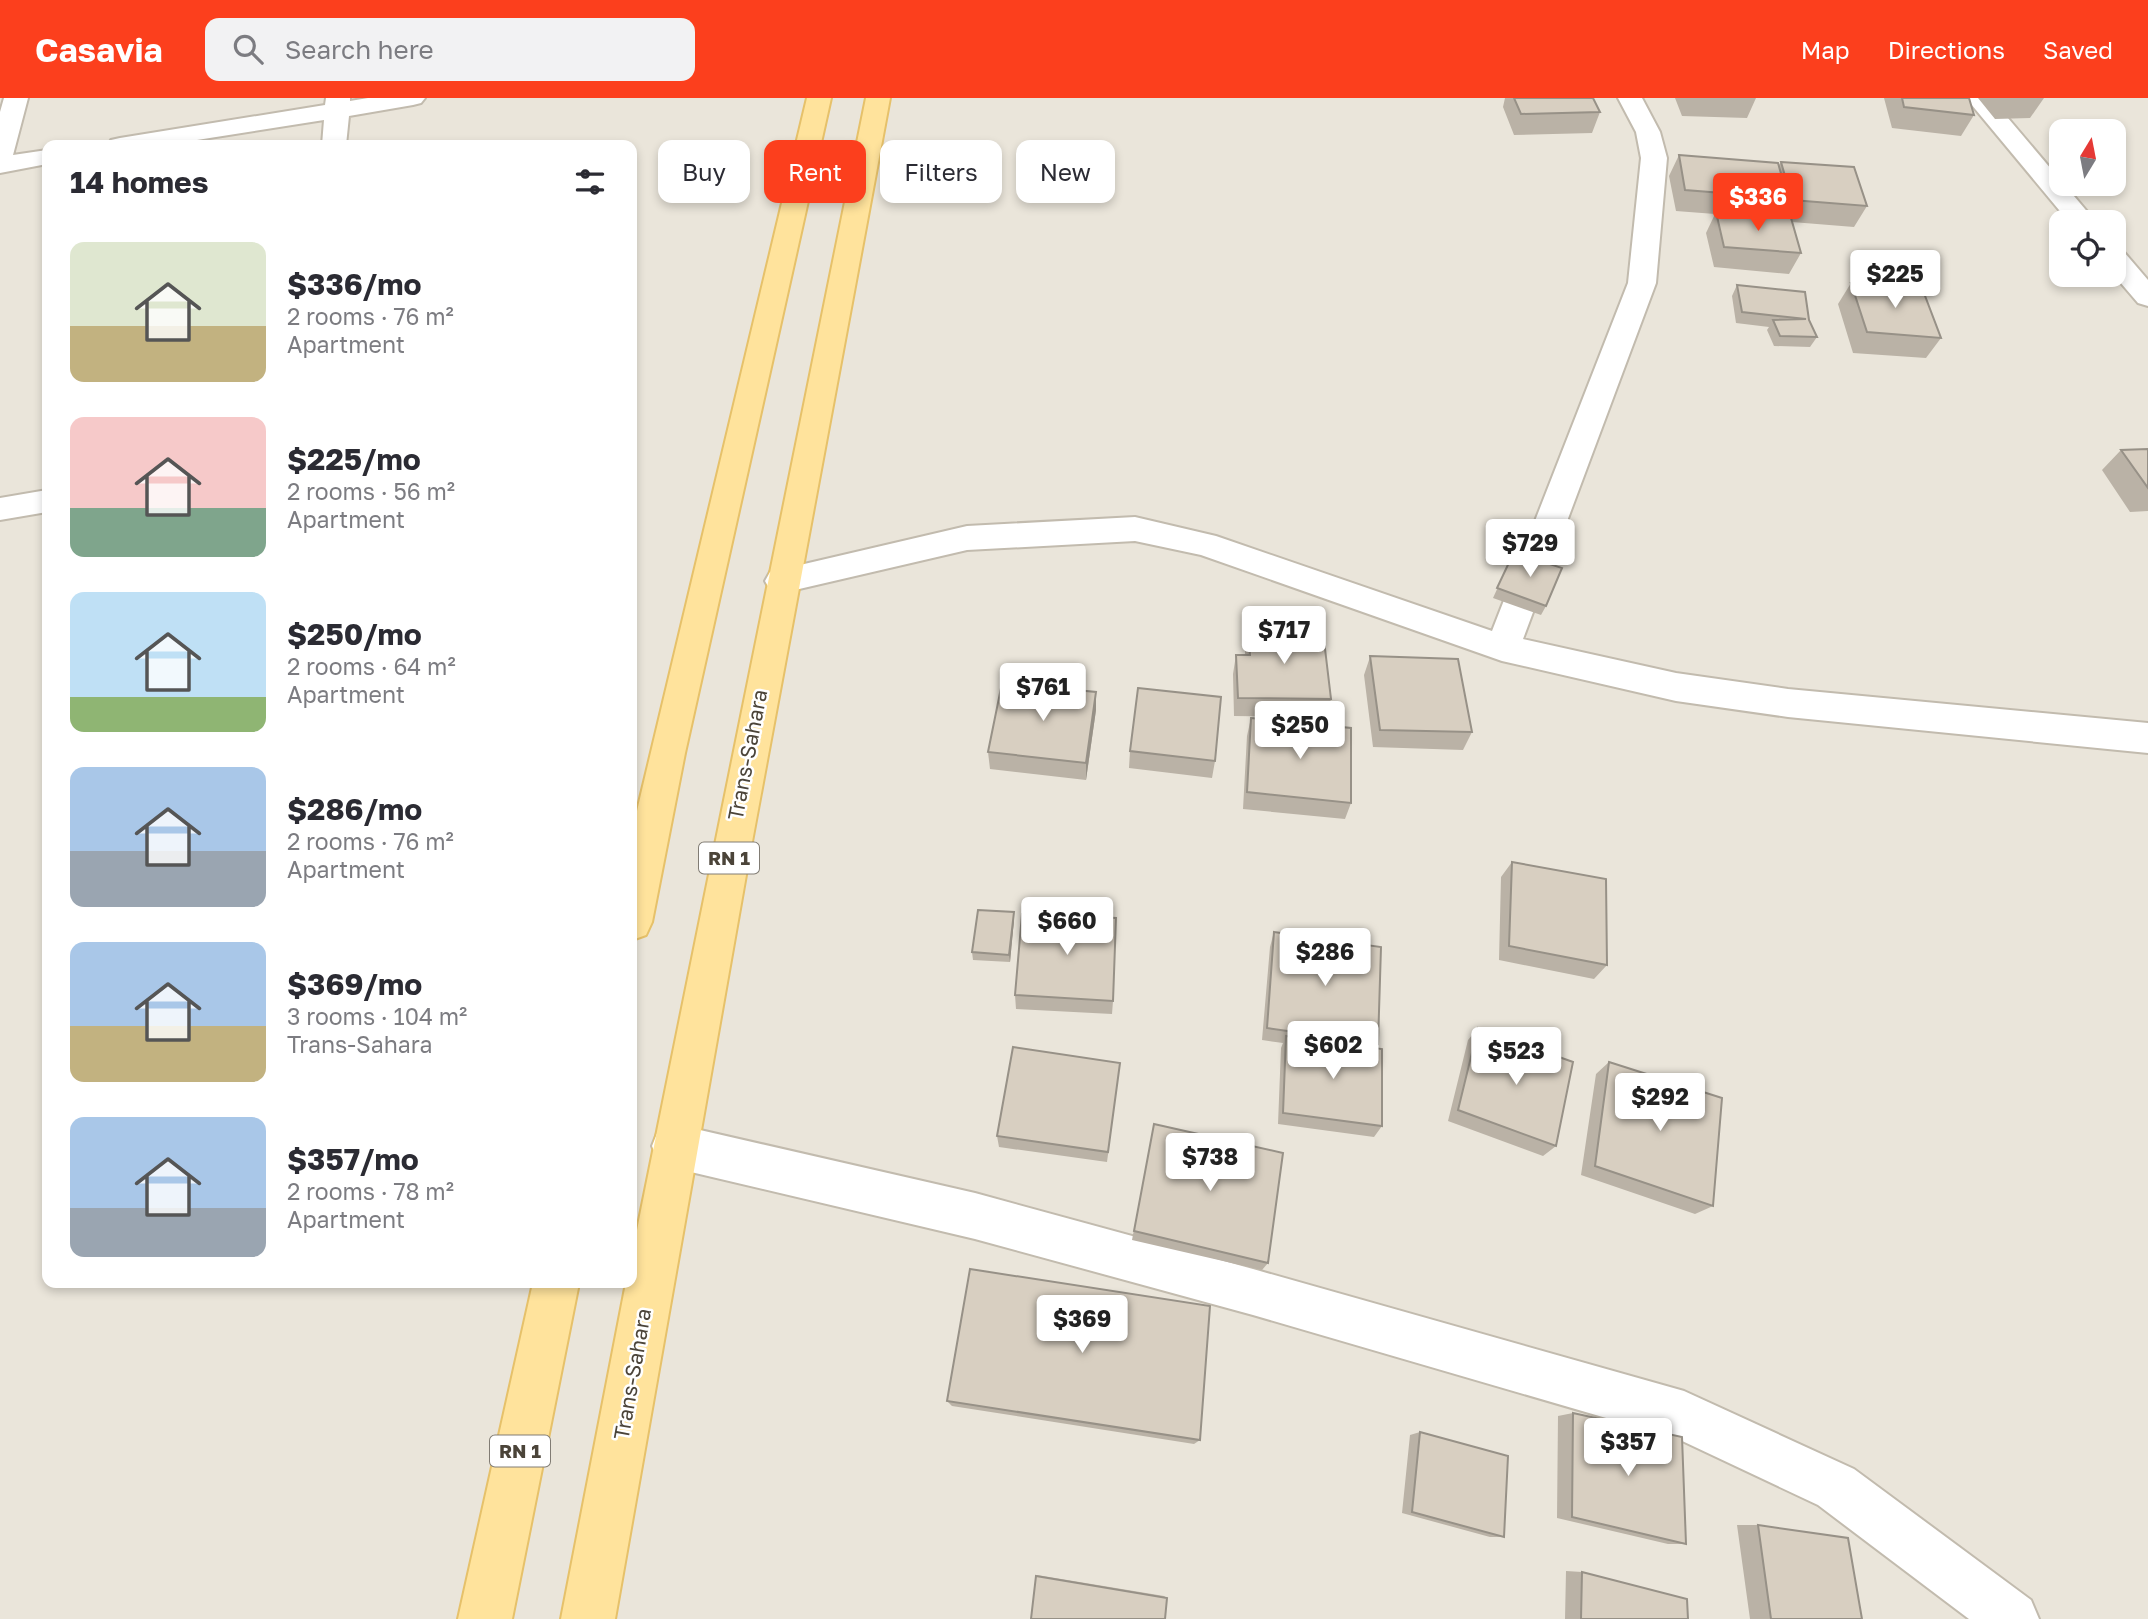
<!DOCTYPE html>
<meta charset="utf-8">
<style>
body{margin:0;font-family:"Golos Text",sans-serif;background:#f2f2f3;color:#2b2b33;height:100vh;display:flex;flex-direction:column;font-size:26px;white-space:nowrap}
*{box-sizing:border-box;margin:0}
p{font-size:23px;color:#7c7c81}
.icon{flex:none;width:38px;height:38px;fill:none;stroke:currentColor;stroke-width:2;stroke-linecap:round;stroke-linejoin:round}
.map{position:relative;flex:1;overflow:hidden}
.panel{position:absolute;left:42px;top:42px;width:595px;height:1148px;display:flex;flex-direction:column;background:#fff;border-radius:14px;box-shadow:0 4px 10px #0003}
.panel>*{flex:none}
.banner{position:absolute;left:658px;top:42px;width:665px;height:63px;display:flex;gap:14px}
.needle{width:46px;rotate:10deg}
.fabs{position:absolute;left:2049px;top:21px;display:grid;gap:14px}
.fabs a{display:grid;place-items:center;width:77px;height:77px;border-radius:14px;background:#fff;box-shadow:0 4px 10px #0003;font-size:35px}
.price{position:absolute;translate:-50% -60px;padding:0 16px;border-radius:7px;background:#fff;color:#222;font-size:23px;line-height:46px;filter:drop-shadow(0 2px 4px #0008)}
.price::after{content:'';position:absolute;left:50%;top:42px;width:21px;height:16px;margin-left:-10px;background:inherit;clip-path:polygon(0 0,100% 0,50% 100%)}
.price.selected{background:#fc3f1d;color:#fff}
ul{padding:0;list-style:none}
li{display:flex;align-items:center;gap:21px;height:175px;padding:0 28px}
li span{display:grid;place-items:center;flex:none;width:196px;height:140px;border-radius:14px;color:#555}
li>.icon{margin-inline-start:auto}
span .icon{width:84px;height:84px;fill:#fffc;stroke-width:1}
li b{font-size:30px}
h2{display:flex;justify-content:space-between;align-items:center;height:84px;padding:0 28px;font-size:30px}
.chip{padding:0 24px;border-radius:14px;background:#fff;box-shadow:0 4px 10px #0003;font-size:24px;line-height:63px}
.chip.selected{background:#fc3f1d;color:#fff}
header{display:flex;align-items:center;gap:42px;box-sizing:border-box;height:98px;padding:0 35px;background:#fc3f1d;color:#fff}
header strong{font-size:33px}
nav{display:flex;gap:38px;margin-inline-start:auto;font-size:24px}
.search{width:490px;height:63px;background:#f2f2f3;display:flex;align-items:center;gap:18px;box-sizing:border-box;padding:0 24px;border-radius:14px;color:#7c7c81;font-size:26px}
.map>svg:first-child{display:block}
.residential{fill:#eae5da;fill-rule:evenodd}
.lines{fill:none;stroke-linecap:round;stroke-linejoin:round}
.minor-casing{stroke:#c2bbae;stroke-width:4}
.primary-casing{stroke:#e6c16a;stroke-width:4}
.minor{fill:#fff;fill-rule:evenodd}
.primary{fill:#ffe39c;fill-rule:evenodd}
.wall{fill:#bab2a6}
.shaded-wall{fill:#979187}
.building{fill:#d8cfc1;stroke:#979187;stroke-width:2}
.labels{text-anchor:middle;stroke-width:5;stroke-linejoin:round;paint-order:stroke}
.shield{fill:#fff;stroke:#817c74;stroke-width:2}
.shield-label{font-size:19px;font-weight:bold;fill:#4b4439}
.street-label{font-size:21px;fill:#4b4439;stroke:#fff}
</style>
<header>
<strong>Casavia</strong>
<div class="search"><svg class="icon" aria-label="search" viewBox="0 0 24 24"><circle cx="10" cy="10" r="6"/><path d="M15 15l6 6"/></svg>Search here</div>
<nav><a>Map</a><a>Directions</a><a>Saved</a></nav>
</header>
<div class="map">
<svg width="2148" height="1521" viewBox="0 0 2148 1521">
<rect width="100%" height="100%" fill="#f6f3ec"/>
<!-- residential -->
<path class="residential" d="M 0,0 L 2148,0 L 2148,1521 L 0,1521 ZM 2062,33 L 2114,33 L 2114,86 L 2062,86 ZM 47,47 L 632,47 L 632,1185 L 47,1185 ZM 2062,124 L 2114,124 L 2114,177 L 2062,177 Z"/>
<g class="lines">
<defs>
<path id="minor" d="M 4,0 L 28,0 L 13,57 L 47,52 L 47,66 L 0,75 L 0,14 Z
M 326,0 L 350,0 L 350,3 L 368,0 L 425,0 L 421,5 L 413,7 L 349,18 L 346,47 L 322,47 L 324,22 L 165,47 L 108,47 L 111,42 L 120,40 L 325,7 Z
M 1618,0 L 1642,0 L 1660,34 L 1667,60 L 1656,185 L 1523,541 L 1676,575 L 1788,591 L 2148,625 L 2148,655 L 1788,619 L 1676,603 L 1502,563 L 1201,457 L 1135,443 L 967,452 L 782,495 L 770,492 L 765,483 L 770,474 L 967,428 L 1135,419 L 1216,438 L 1492,533 L 1628,185 L 1641,60 L 1636,34 Z
M 1966,0 L 1991,0 L 2096,124 L 2069,124 Z
M 2114,152 L 2124,154 L 2148,182 L 2148,208 L 2138,205 L 2114,177 Z
M 47,392 L 47,414 L 0,422 L 0,400 Z
M 674,1026 L 975,1095 L 1253,1171 L 1684,1293 L 1854,1371 L 2031,1502 L 2039,1521 L 1969,1521 L 1818,1407 L 1678,1341 L 1253,1217 L 975,1141 L 674,1070 L 658,1063 L 652,1048 L 658,1033 Z"/>
<path id="primary" d="M 807,0 L 831,0 L 685,655 L 652,824 L 646,837 L 632,842 L 632,734 Z
M 866,0 L 890,0 L 749,760 L 615,1521 L 561,1521 L 626,1185 L 632,1185 L 632,1157 Z
M 533,1185 L 579,1185 L 512,1521 L 458,1521 Z"/>
</defs>
<!-- minor casing -->
<use href="#minor" class="minor-casing"/>
<!-- primary casing -->
<use href="#primary" class="primary-casing"/>
<!-- minor -->
<use href="#minor" class="minor"/>
<!-- primary -->
<use href="#primary" class="primary"/>
</g>
<!-- wall -->
<path class="wall" d="M 1505,0 L 1593,0 L 1600,14 L 1592,35 L 1514,37 L 1503,9 Z
M 1675,0 L 1756,0 L 1747,20 L 1682,18 Z
M 1884,0 L 1969,0 L 1974,17 L 1961,38 L 1892,30 Z
M 1978,0 L 2044,0 L 2030,20 L 1995,21 Z
M 1679,57 L 1779,67 L 1781,64 L 1867,108 L 1854,129 L 1792,124 L 1801,155 L 1789,176 L 1714,169 L 1706,135 L 1715,116 L 1676,113 L 1669,78 Z
M 1851,185 L 1941,240 L 1926,260 L 1853,255 L 1838,206 Z
M 1737,187 L 1809,222 L 1817,239 L 1810,249 L 1774,248 L 1767,232 L 1769,229 L 1736,225 L 1732,198 Z
M 2148,351 L 2148,413 L 2130,414 L 2102,372 L 2121,352 Z
M 1514,454 L 1546,508 L 1541,517 L 1493,500 Z
M 1248,532 L 1331,601 L 1326,619 L 1234,618 L 1233,576 L 1236,557 L 1245,557 L 1245,551 Z
M 1370,559 L 1472,634 L 1463,652 L 1373,649 L 1364,577 Z
M 1096,612 L 1086,682 L 990,671 L 988,654 Z
M 1251,620 L 1351,705 L 1345,721 L 1243,711 L 1247,638 Z
M 1130,653 L 1215,663 L 1212,680 L 1129,670 Z
M 1512,764 L 1607,867 L 1594,881 L 1499,862 L 1501,779 Z
M 1014,822 L 1010,864 L 973,862 L 972,854 Z
M 1274,834 L 1378,946 L 1376,950 L 1382,1028 L 1374,1039 L 1278,1026 L 1281,950 L 1283,945 L 1262,942 L 1270,849 Z
M 1015,897 L 1113,903 L 1112,916 L 1016,911 Z
M 1478,930 L 1556,1048 L 1543,1058 L 1448,1023 L 1468,942 Z
M 1609,964 L 1713,1108 L 1695,1116 L 1581,1077 L 1596,976 Z
M 1120,965 L 1107,1064 L 999,1049 L 997,1038 Z
M 1154,1026 L 1268,1165 L 1262,1172 L 1132,1142 Z
M 947,1303 L 1200,1342 L 1194,1346 L 952,1308 Z
M 1573,1315 L 1686,1446 L 1668,1446 L 1557,1420 L 1558,1318 Z
M 1420,1334 L 1504,1439 L 1490,1439 L 1402,1415 L 1410,1337 Z
M 1737,1427 L 1758,1427 L 1862,1521 L 1750,1521 Z
M 1566,1473 L 1582,1474 L 1688,1521 L 1565,1521 Z
M 1037,1477 L 1164,1498 L 1167,1500 L 1036,1478 Z"/>
<!-- shaded-wall -->
<path class="shaded-wall" d="M 1096,594 L 1096,612 L 1086,682 L 1086,665 Z
M 1014,814 L 1014,822 L 1010,864 L 1009,857 Z"/>
<!-- building -->
<path class="building" d="M 1514,0 L 1593,0 L 1600,14 L 1521,16 Z
M 1902,0 L 1969,0 L 1974,17 L 1904,9 Z
M 1679,57 L 1778,65 L 1788,100 L 1685,92 Z
M 1781,64 L 1854,69 L 1867,108 L 1792,102 Z
M 1716,114 L 1791,120 L 1801,155 L 1724,149 Z
M 1851,185 L 1922,190 L 1941,240 L 1867,234 Z
M 1737,187 L 1805,194 L 1809,222 L 1817,239 L 1780,238 L 1773,222 L 1806,221 L 1742,214 Z
M 2148,351 L 2148,390 L 2121,352 Z
M 1514,454 L 1562,470 L 1546,508 L 1497,490 Z
M 1248,532 L 1323,534 L 1331,601 L 1238,600 L 1236,557 L 1250,557 Z
M 1370,558 L 1458,561 L 1472,634 L 1380,632 Z
M 1002,585 L 1096,594 L 1086,665 L 988,654 Z
M 1138,590 L 1221,599 L 1215,663 L 1130,653 Z
M 1251,620 L 1351,630 L 1351,705 L 1247,694 Z
M 1512,764 L 1606,781 L 1607,867 L 1509,848 Z
M 978,812 L 1014,814 L 1009,857 L 972,854 Z
M 1022,816 L 1116,820 L 1113,903 L 1015,897 Z
M 1274,834 L 1381,849 L 1378,946 L 1267,930 Z
M 1478,930 L 1573,964 L 1556,1048 L 1458,1012 Z
M 1286,938 L 1382,951 L 1382,1028 L 1283,1015 Z
M 1013,949 L 1120,965 L 1108,1054 L 997,1038 Z
M 1609,964 L 1722,1000 L 1713,1108 L 1595,1068 Z
M 1154,1026 L 1283,1055 L 1268,1165 L 1134,1133 Z
M 970,1171 L 1210,1208 L 1200,1342 L 947,1303 Z
M 1573,1315 L 1682,1339 L 1686,1446 L 1572,1419 Z
M 1420,1334 L 1508,1358 L 1504,1439 L 1412,1414 Z
M 1758,1427 L 1848,1440 L 1862,1521 L 1771,1521 Z
M 1582,1474 L 1687,1501 L 1688,1521 L 1581,1521 Z
M 1036,1478 L 1167,1500 L 1165,1521 L 1031,1521 Z"/>
<g class="labels">
<!-- shield labels -->
<g class="shield">
<rect x="699" y="744.5" width="60" height="31" rx="5"/>
<rect x="490" y="1337.5" width="60" height="31" rx="5"/>
</g>
<g class="shield-label">
<text x="729" y="767">RN 1</text>
<text x="520" y="1360">RN 1</text>
</g>
<!-- street labels -->
<g class="street-label">
<text transform="translate(748 657) rotate(-79)" y="7">Trans-Sahara</text>
<text transform="translate(633 1276) rotate(-80)" y="7">Trans-Sahara</text>
</g>
</g>
</svg>
<div class="fabs">
<a><svg class="needle" viewBox="-14 -14 28 28"><path d="M0-13l5 13h-10z" fill="#e53935"/><path d="M0 13l5-13h-10z" fill="#7c7c81"/></svg></a>
<a><svg class="icon" aria-label="locate" viewBox="0 0 24 24"><circle cx="12" cy="12" r="6"/><path d="M12 2v4M12 18v4M2 12h4M18 12h4"/></svg></a>
</div>
<b class="price selected" style="left:1758px;top:135px">$336</b>
<b class="price" style="left:1895px;top:212px">$225</b>
<b class="price" style="left:1530px;top:481px">$729</b>
<b class="price" style="left:1284px;top:568px">$717</b>
<b class="price" style="left:1043px;top:625px">$761</b>
<b class="price" style="left:1300px;top:663px">$250</b>
<b class="price" style="left:1067px;top:859px">$660</b>
<b class="price" style="left:1325px;top:890px">$286</b>
<b class="price" style="left:1333px;top:983px">$602</b>
<b class="price" style="left:1516px;top:989px">$523</b>
<b class="price" style="left:1660px;top:1035px">$292</b>
<b class="price" style="left:1210px;top:1095px">$738</b>
<b class="price" style="left:1082px;top:1257px">$369</b>
<b class="price" style="left:1628px;top:1380px">$357</b>
<div class="banner">
<a class="chip">Buy</a>
<a class="chip selected">Rent</a>
<a class="chip">Filters</a>
<a class="chip">New</a>
</div>
<section class="panel">
<h2>14 homes<svg class="icon" aria-label="filters" viewBox="0 0 24 24"><path d="M4 7h16M4 17h16"/><circle cx="9" cy="7" r="2"/><circle cx="15" cy="17" r="2"/></svg></h2>
<ul>
<li><span style="background:linear-gradient(#dfe7d0 60%,#c2b280 0)"><svg class="icon" aria-label="home" viewBox="0 0 24 24"><path d="M3 11l9-7 9 7M6 9v11h12V9"/></svg></span><div><b>$336/mo</b><p>2 rooms · 76 m²</p><p>Apartment</p></div></li>
<li><span style="background:linear-gradient(#f6c9c9 65%,#7fa58c 0)"><svg class="icon" aria-label="home" viewBox="0 0 24 24"><path d="M3 11l9-7 9 7M6 9v11h12V9"/></svg></span><div><b>$225/mo</b><p>2 rooms · 56 m²</p><p>Apartment</p></div></li>
<li><span style="background:linear-gradient(#bfe0f5 75%,#8fb573 0)"><svg class="icon" aria-label="home" viewBox="0 0 24 24"><path d="M3 11l9-7 9 7M6 9v11h12V9"/></svg></span><div><b>$250/mo</b><p>2 rooms · 64 m²</p><p>Apartment</p></div></li>
<li><span style="background:linear-gradient(#a9c7e8 60%,#9aa5b1 0)"><svg class="icon" aria-label="home" viewBox="0 0 24 24"><path d="M3 11l9-7 9 7M6 9v11h12V9"/></svg></span><div><b>$286/mo</b><p>2 rooms · 76 m²</p><p>Apartment</p></div></li>
<li><span style="background:linear-gradient(#a9c7e8 60%,#c2b280 0)"><svg class="icon" aria-label="home" viewBox="0 0 24 24"><path d="M3 11l9-7 9 7M6 9v11h12V9"/></svg></span><div><b>$369/mo</b><p>3 rooms · 104 m²</p><p>Trans-Sahara</p></div></li>
<li><span style="background:linear-gradient(#a9c7e8 65%,#9aa5b1 0)"><svg class="icon" aria-label="home" viewBox="0 0 24 24"><path d="M3 11l9-7 9 7M6 9v11h12V9"/></svg></span><div><b>$357/mo</b><p>2 rooms · 78 m²</p><p>Apartment</p></div></li>
</ul>
</section>
</div>
